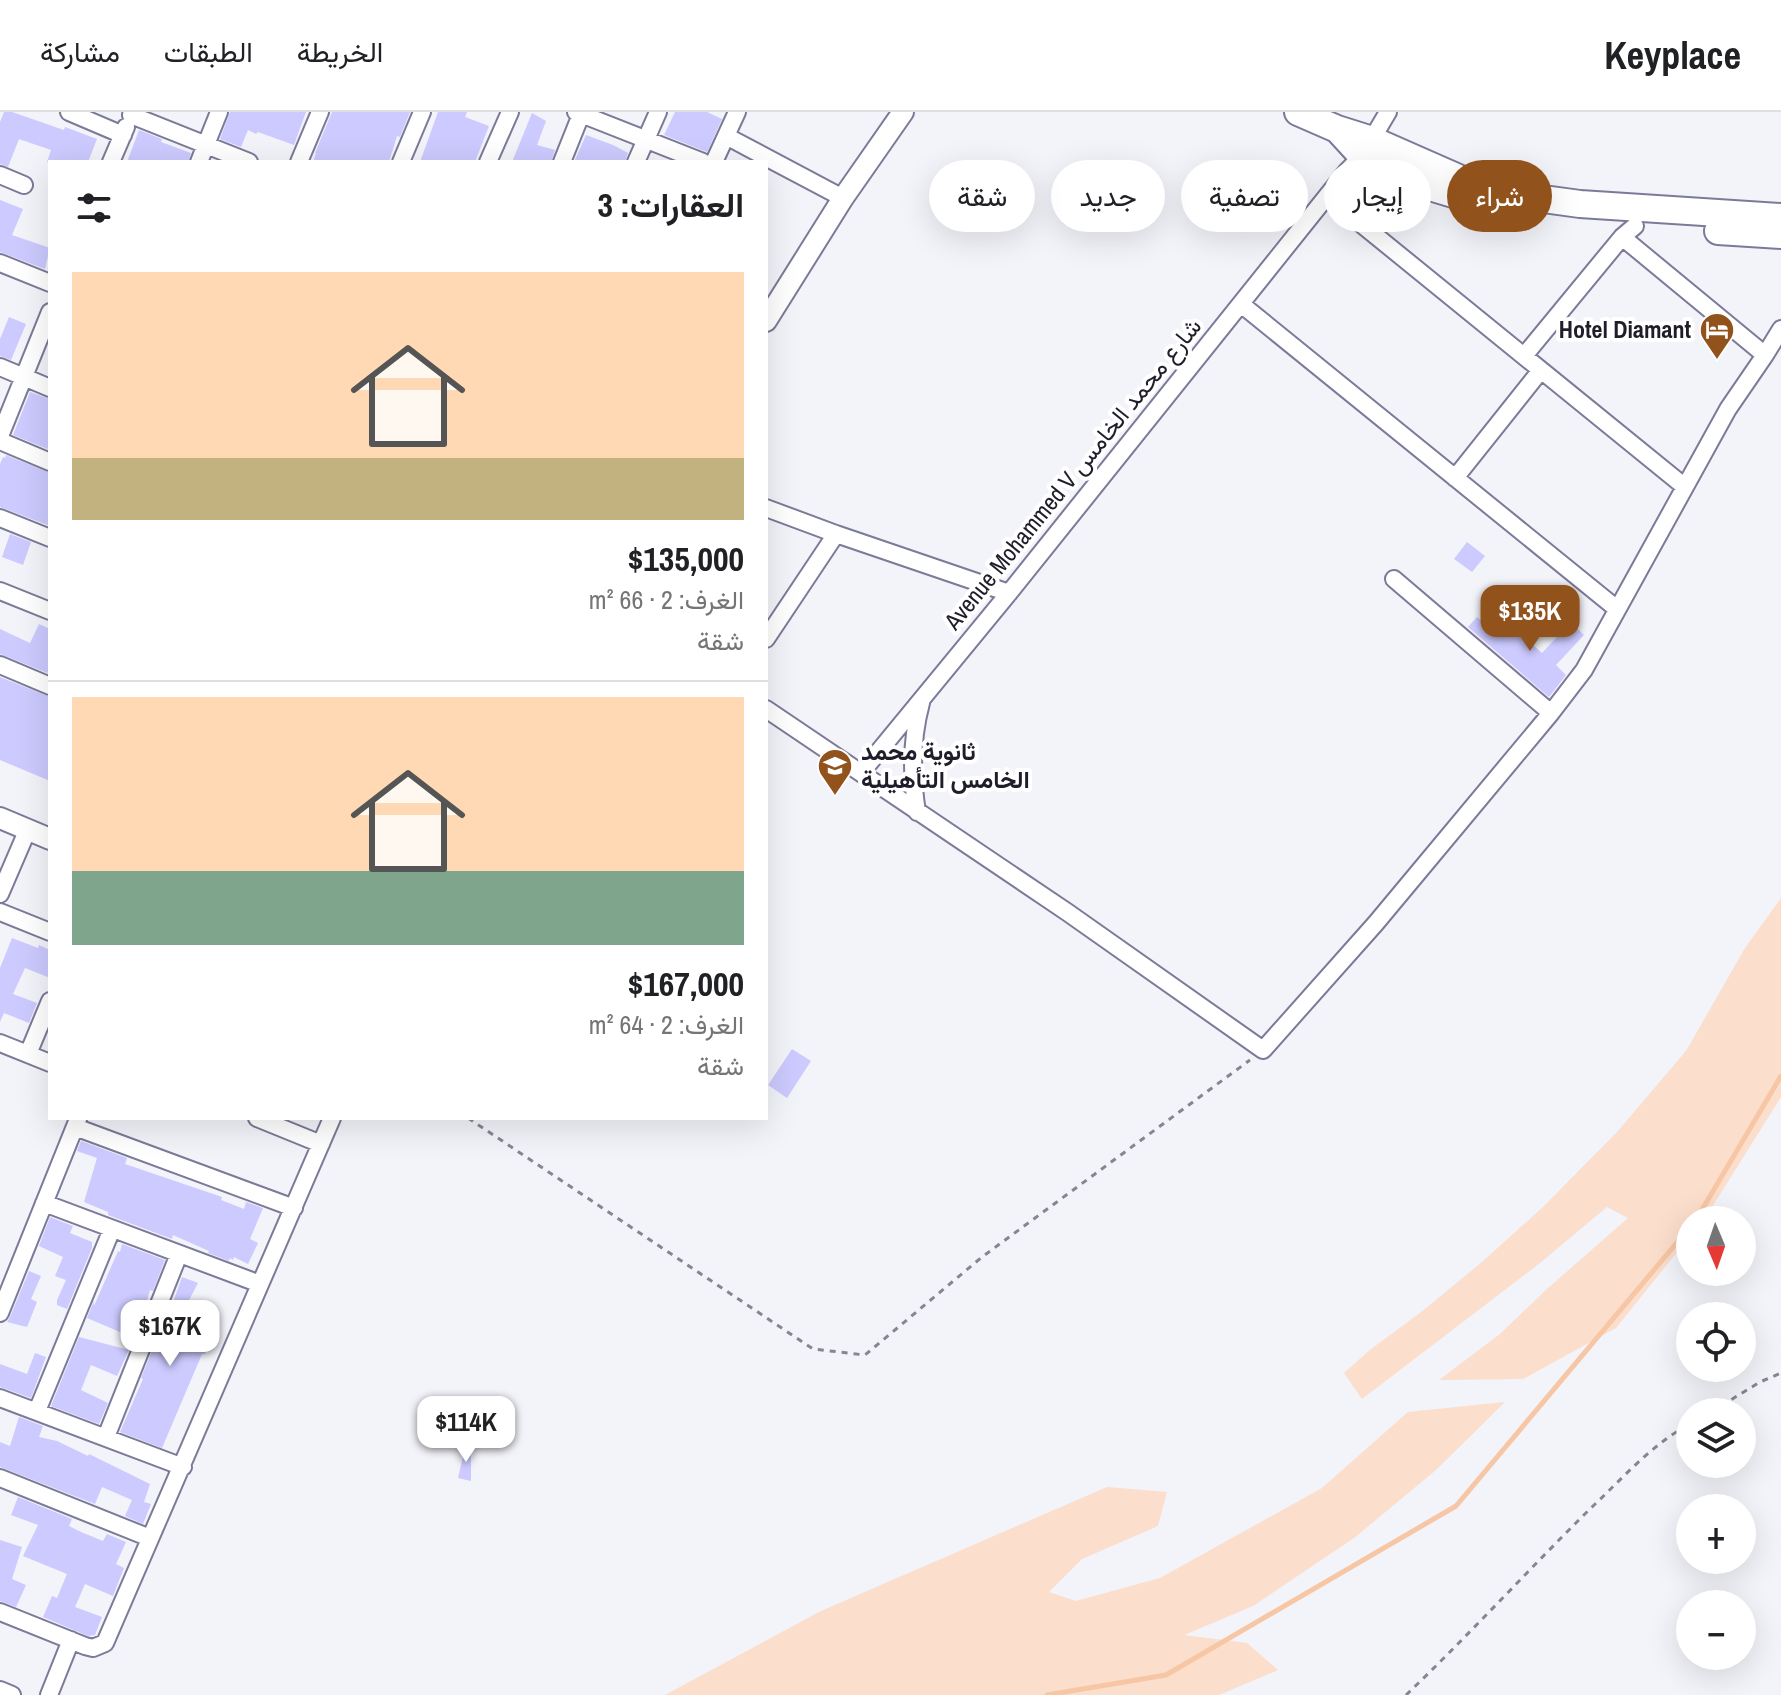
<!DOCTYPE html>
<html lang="ar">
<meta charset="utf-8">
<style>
body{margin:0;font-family:"Archivo Narrow",Vazirmatn,sans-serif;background:#f2f2f2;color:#202124;direction:rtl;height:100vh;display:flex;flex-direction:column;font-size:30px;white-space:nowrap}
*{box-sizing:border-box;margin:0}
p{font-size:26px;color:#757577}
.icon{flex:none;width:44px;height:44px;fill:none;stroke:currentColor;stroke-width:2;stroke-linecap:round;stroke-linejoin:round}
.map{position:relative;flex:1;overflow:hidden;direction:ltr}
.side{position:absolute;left:48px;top:48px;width:720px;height:960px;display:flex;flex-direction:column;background:#fff;border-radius:0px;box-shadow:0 8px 32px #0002;direction:rtl}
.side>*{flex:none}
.hud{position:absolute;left:792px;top:48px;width:760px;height:72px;direction:rtl;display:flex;gap:16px}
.needle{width:52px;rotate:178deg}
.controls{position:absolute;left:1676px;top:1094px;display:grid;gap:16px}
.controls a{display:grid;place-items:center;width:80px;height:80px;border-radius:50%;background:#fff;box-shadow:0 8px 32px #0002;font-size:40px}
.price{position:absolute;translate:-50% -68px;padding:0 18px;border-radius:16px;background:#fff;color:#222;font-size:26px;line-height:52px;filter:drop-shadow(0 2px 4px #0008)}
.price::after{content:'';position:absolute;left:50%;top:48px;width:24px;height:18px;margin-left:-12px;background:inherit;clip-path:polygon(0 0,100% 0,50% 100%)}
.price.active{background:#92521c;color:#fff}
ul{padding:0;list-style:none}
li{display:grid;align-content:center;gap:16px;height:424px;padding:0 24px}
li+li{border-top:2px solid #e0e0e0}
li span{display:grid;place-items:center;height:248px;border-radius:0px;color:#555}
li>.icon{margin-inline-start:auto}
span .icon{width:144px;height:144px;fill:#fffc;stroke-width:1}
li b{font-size:34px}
h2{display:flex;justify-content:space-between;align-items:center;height:96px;padding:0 24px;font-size:34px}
.tag{padding:0 28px;border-radius:36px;background:#fff;box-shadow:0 8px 32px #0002;font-size:28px;line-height:72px}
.tag.active{background:#92521c;color:#fff}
header{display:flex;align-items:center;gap:48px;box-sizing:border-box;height:112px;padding:0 40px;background:#fff;border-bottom:2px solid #e0e0e0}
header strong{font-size:38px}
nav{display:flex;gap:44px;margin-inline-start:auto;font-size:28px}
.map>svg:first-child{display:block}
.green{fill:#fbdecb}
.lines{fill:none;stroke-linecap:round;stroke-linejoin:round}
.stream{stroke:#f7c6a4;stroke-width:5}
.building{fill:#cccafe}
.minor-casing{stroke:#7b7a98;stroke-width:20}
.tertiary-casing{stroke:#7b7a98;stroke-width:24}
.primary-casing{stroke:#7b7a98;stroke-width:30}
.path{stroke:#868690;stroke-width:3;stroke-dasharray:6 6;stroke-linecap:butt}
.minor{stroke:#fff;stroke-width:16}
.tertiary{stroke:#fff;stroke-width:20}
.primary{stroke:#fff;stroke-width:26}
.labels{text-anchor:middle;stroke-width:8;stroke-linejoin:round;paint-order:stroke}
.poi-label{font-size:24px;font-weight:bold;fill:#1e1d29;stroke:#fff;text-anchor:end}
.street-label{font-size:24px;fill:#1e1d29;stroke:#fff}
</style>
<header>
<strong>Keyplace</strong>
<nav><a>الخريطة</a><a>الطبقات</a><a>مشاركة</a></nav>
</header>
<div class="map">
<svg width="1781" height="1583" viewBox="0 0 1781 1583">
<rect width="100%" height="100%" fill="#f3f3fa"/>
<!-- green -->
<path class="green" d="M 1781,786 L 1781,985 L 1709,1100 L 1703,1108 L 1690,1108 L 1690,1124 L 1616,1216 L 1523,1267 L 1439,1268 L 1500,1222 L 1547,1177 L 1628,1106 L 1607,1095 L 1540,1151 L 1362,1287 L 1344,1261 L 1371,1237 L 1420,1201 L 1482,1150 L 1543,1095 L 1617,1020 L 1686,939 L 1745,836 Z
M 1505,1290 L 1436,1358 L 1354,1426 L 1253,1494 L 1184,1523 L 1247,1531 L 1278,1558 L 1219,1583 L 665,1583 L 821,1499 L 1107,1375 L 1167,1380 L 1158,1414 L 1082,1447 L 1049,1480 L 1076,1489 L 1160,1466 L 1322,1376 L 1408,1300 Z"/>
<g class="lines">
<!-- stream -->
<path class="stream" d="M 1696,1108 L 1781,964
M 1047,1583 L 1166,1563 L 1456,1394 L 1690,1115"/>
</g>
<!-- building -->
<path class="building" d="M 4,0 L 12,0 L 64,18 L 65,15 L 97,27 L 88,50 L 47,50 L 51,38 L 19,27 L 8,55 L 0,52 L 0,10 Z
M 230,0 L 306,0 L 294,33 L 258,20 L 256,22 L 248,18 L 241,35 L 220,27 Z
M 332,0 L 410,0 L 400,25 L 397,24 L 389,50 L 313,50 L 316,41 L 315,41 Z
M 438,0 L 467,0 L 465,5 L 489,14 L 475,50 L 420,50 Z
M 675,0 L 707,0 L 722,7 L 707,40 L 664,23 Z
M 532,1 L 546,9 L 537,33 L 555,38 L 551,50 L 512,50 Z
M 139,18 L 162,27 L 161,30 L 191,41 L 188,50 L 127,50 Z
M 586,23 L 613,33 L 628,41 L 625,50 L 574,50 Z
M 0,88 L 23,97 L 12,123 L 50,136 L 45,157 L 0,140 Z
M 9,205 L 26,212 L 11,248 L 0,244 L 0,227 Z
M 30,280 L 50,287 L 50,338 L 13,323 Z
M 6,343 L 50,361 L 50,414 L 0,395 L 0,352 L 3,345 L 5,346 Z
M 10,422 L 31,430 L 23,453 L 2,445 Z
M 1467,430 L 1485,444 L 1472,460 L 1454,447 Z
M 1477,505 L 1494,520 L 1504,508 L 1542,541 L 1571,510 L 1584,523 L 1556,553 L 1566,563 L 1549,585 L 1468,515 Z
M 39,512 L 50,517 L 50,562 L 0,542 L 0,517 L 30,531 Z
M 0,565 L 50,585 L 50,669 L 0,648 Z
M 12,826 L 38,836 L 39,833 L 50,838 L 50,866 L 25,856 L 13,882 L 37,891 L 29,911 L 4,901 L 0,910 L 0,856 Z
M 792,937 L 811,949 L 787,986 L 768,973 Z
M 81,1029 L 127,1046 L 125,1052 L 222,1085 L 221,1088 L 244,1097 L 246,1090 L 263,1096 L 250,1127 L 258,1131 L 248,1152 L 234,1145 L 233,1148 L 230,1146 L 229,1149 L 208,1141 L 209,1139 L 173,1123 L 172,1127 L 108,1103 L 108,1100 L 84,1090 L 97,1046 L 77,1039 Z
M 50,1105 L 73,1114 L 70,1121 L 92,1130 L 92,1136 L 67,1197 L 57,1193 L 57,1188 L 66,1168 L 55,1164 L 63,1145 L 39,1134 Z
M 122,1132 L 165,1148 L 153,1179 L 150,1178 L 143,1203 L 134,1226 L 87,1206 L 94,1189 L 94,1194 L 118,1139 L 120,1140 Z
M 29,1159 L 41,1164 L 31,1187 L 37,1190 L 27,1215 L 7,1210 L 10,1205 Z
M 182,1165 L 198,1171 L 188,1190 L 219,1203 L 209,1230 L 208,1229 L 205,1242 L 202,1242 L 162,1336 L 120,1320 L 143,1267 L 141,1266 L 164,1209 L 166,1210 Z
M 79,1225 L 129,1238 L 117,1264 L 91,1253 L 81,1278 L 108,1291 L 99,1312 L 51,1294 Z
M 35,1241 L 46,1245 L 31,1286 L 0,1275 L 0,1252 L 27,1262 Z
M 19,1305 L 43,1314 L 39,1325 L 57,1329 L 88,1344 L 89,1342 L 150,1372 L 144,1390 L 151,1392 L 143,1412 L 125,1404 L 132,1388 L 102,1375 L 95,1392 L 0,1355 L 0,1330 L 10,1334 Z
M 466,1331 L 471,1331 L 471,1369 L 458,1366 Z
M 18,1385 L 72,1407 L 69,1414 L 81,1420 L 103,1429 L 107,1422 L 126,1430 L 116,1452 L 124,1456 L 113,1484 L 85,1472 L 75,1495 L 102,1505 L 95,1523 L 88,1524 L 43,1505 L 52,1484 L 57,1486 L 67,1462 L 23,1444 L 38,1413 L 11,1403 Z
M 0,1428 L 22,1435 L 12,1467 L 26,1473 L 16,1495 L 0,1489 Z"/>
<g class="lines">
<defs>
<path id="minor" d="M 69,0 L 123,23
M 576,0 L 703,50
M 131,3 L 249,50
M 726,24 L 843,86
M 111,50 L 126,15
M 199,50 L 219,0
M 299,50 L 320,0
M 401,50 L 422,0
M 488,50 L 510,0
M 562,50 L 582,0
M 636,50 L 658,0
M 714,50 L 737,0
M 0,63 L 24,73
M 1328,85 L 1685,375
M 1622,125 L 1765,243
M 0,151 L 50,171
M 1241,192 L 1617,497
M 1524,244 L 1622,125 L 1635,114
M 0,255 L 50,276
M 0,324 L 50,200
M 0,329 L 50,350
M 1455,366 L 1541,258
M 766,396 L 836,422 L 1009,481
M 0,406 L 50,426
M 1394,467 L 1551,601
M 0,479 L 50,499
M 766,527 L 836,422
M 0,553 L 50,574
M 766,597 L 1067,800 L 1263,938 L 1376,811 L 1551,601 L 1584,558 L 1728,297 L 1765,243 L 1781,217
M 861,661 L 1009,481 L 1347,59 L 1362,44 L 1388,0
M 917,700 C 911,663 911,628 921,591
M 0,782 L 28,717
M 0,800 L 50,820
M 0,931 L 50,951
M 28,942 L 50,889
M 257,1006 L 321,1032
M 75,1015 L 294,1096
M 44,1091 L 260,1172
M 0,1201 L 78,1007
M 0,1286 L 183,1355
M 37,1299 L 112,1117
M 106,1325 L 179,1142
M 0,1366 L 150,1426
M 0,1500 L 85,1534 L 93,1536 L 105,1531 L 332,1006
M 0,1578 L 12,1583
M 49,1583 L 71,1528"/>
<path id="tertiary" d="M 766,209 L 843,86 L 903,0
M 0,706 L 50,727"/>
<path id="primary" d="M 1298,0 L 1337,17 L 1372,28 L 1472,72 L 1514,83 L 1580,92 L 1781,105
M 1340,20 L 1362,44 L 1420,72 L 1473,88
M 1718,119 L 1781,123"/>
</defs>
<!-- minor casing -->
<use href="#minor" class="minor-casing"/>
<!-- tertiary casing -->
<use href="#tertiary" class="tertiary-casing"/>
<!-- primary casing -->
<use href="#primary" class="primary-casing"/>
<!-- path -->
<path class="path" d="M 468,1006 L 813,1237 L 865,1243 L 982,1145 L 1250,948
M 1711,1300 L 1760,1270 L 1781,1261
M 1406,1583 C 1470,1522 1529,1457 1592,1395 C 1623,1366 1652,1332 1690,1312"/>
<!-- minor -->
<use href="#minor" class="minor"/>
<!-- tertiary -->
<use href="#tertiary" class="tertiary"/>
<!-- primary -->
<use href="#primary" class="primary"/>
</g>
<!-- icons -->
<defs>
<symbol id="hotel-pin" viewBox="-11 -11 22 30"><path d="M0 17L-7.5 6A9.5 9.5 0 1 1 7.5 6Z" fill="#92521c" stroke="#fff"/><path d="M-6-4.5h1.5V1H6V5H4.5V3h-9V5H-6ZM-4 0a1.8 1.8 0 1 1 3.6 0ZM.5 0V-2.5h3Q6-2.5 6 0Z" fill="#fff"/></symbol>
<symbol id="university-pin" viewBox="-11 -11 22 30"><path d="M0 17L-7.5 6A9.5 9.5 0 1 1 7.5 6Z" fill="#92521c" stroke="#fff"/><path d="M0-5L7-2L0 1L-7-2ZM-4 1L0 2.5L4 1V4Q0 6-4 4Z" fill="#fff"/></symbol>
</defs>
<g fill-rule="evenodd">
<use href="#hotel-pin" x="1697" y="198" width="40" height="54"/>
<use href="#university-pin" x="815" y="634" width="40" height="54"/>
</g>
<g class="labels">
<!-- poi labels -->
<g class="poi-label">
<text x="1691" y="226">Hotel Diamant</text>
<text x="861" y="648" text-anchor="start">ثانوية محمد<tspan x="861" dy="28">الخامس التأهيلية</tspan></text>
</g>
<!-- street labels -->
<g class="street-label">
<text transform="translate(1073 362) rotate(-51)" y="8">Avenue Mohammed V شارع محمد الخامس</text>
</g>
</g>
</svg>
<div class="controls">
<a><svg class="needle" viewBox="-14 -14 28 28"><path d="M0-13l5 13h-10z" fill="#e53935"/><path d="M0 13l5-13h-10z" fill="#757577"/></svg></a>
<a><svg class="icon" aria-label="locate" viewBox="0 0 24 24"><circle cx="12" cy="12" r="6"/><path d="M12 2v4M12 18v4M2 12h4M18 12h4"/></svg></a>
<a><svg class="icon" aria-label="layers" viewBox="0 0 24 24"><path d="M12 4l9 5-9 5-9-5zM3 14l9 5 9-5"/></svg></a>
<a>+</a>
<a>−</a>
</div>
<b class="price active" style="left:1530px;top:541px">$135K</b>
<b class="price" style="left:170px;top:1256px">$167K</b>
<b class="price" style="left:466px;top:1352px">$114K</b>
<div class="hud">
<a class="tag active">شراء</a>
<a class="tag">إيجار</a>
<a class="tag">تصفية</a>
<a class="tag">جديد</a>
<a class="tag">شقة</a>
</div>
<section class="side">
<h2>العقارات: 3<svg class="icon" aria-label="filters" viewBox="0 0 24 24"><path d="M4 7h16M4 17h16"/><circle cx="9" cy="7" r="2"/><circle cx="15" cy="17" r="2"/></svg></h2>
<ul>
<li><span style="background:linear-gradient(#ffd9b3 75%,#c2b280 0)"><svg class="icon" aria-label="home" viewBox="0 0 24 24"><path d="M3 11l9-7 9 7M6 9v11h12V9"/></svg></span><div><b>$135,000</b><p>الغرف: 2 · 66 m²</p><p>شقة</p></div></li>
<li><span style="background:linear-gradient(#ffd9b3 70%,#7fa58c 0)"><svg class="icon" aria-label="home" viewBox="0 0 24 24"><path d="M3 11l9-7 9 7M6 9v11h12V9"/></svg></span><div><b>$167,000</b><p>الغرف: 2 · 64 m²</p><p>شقة</p></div></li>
</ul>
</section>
</div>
